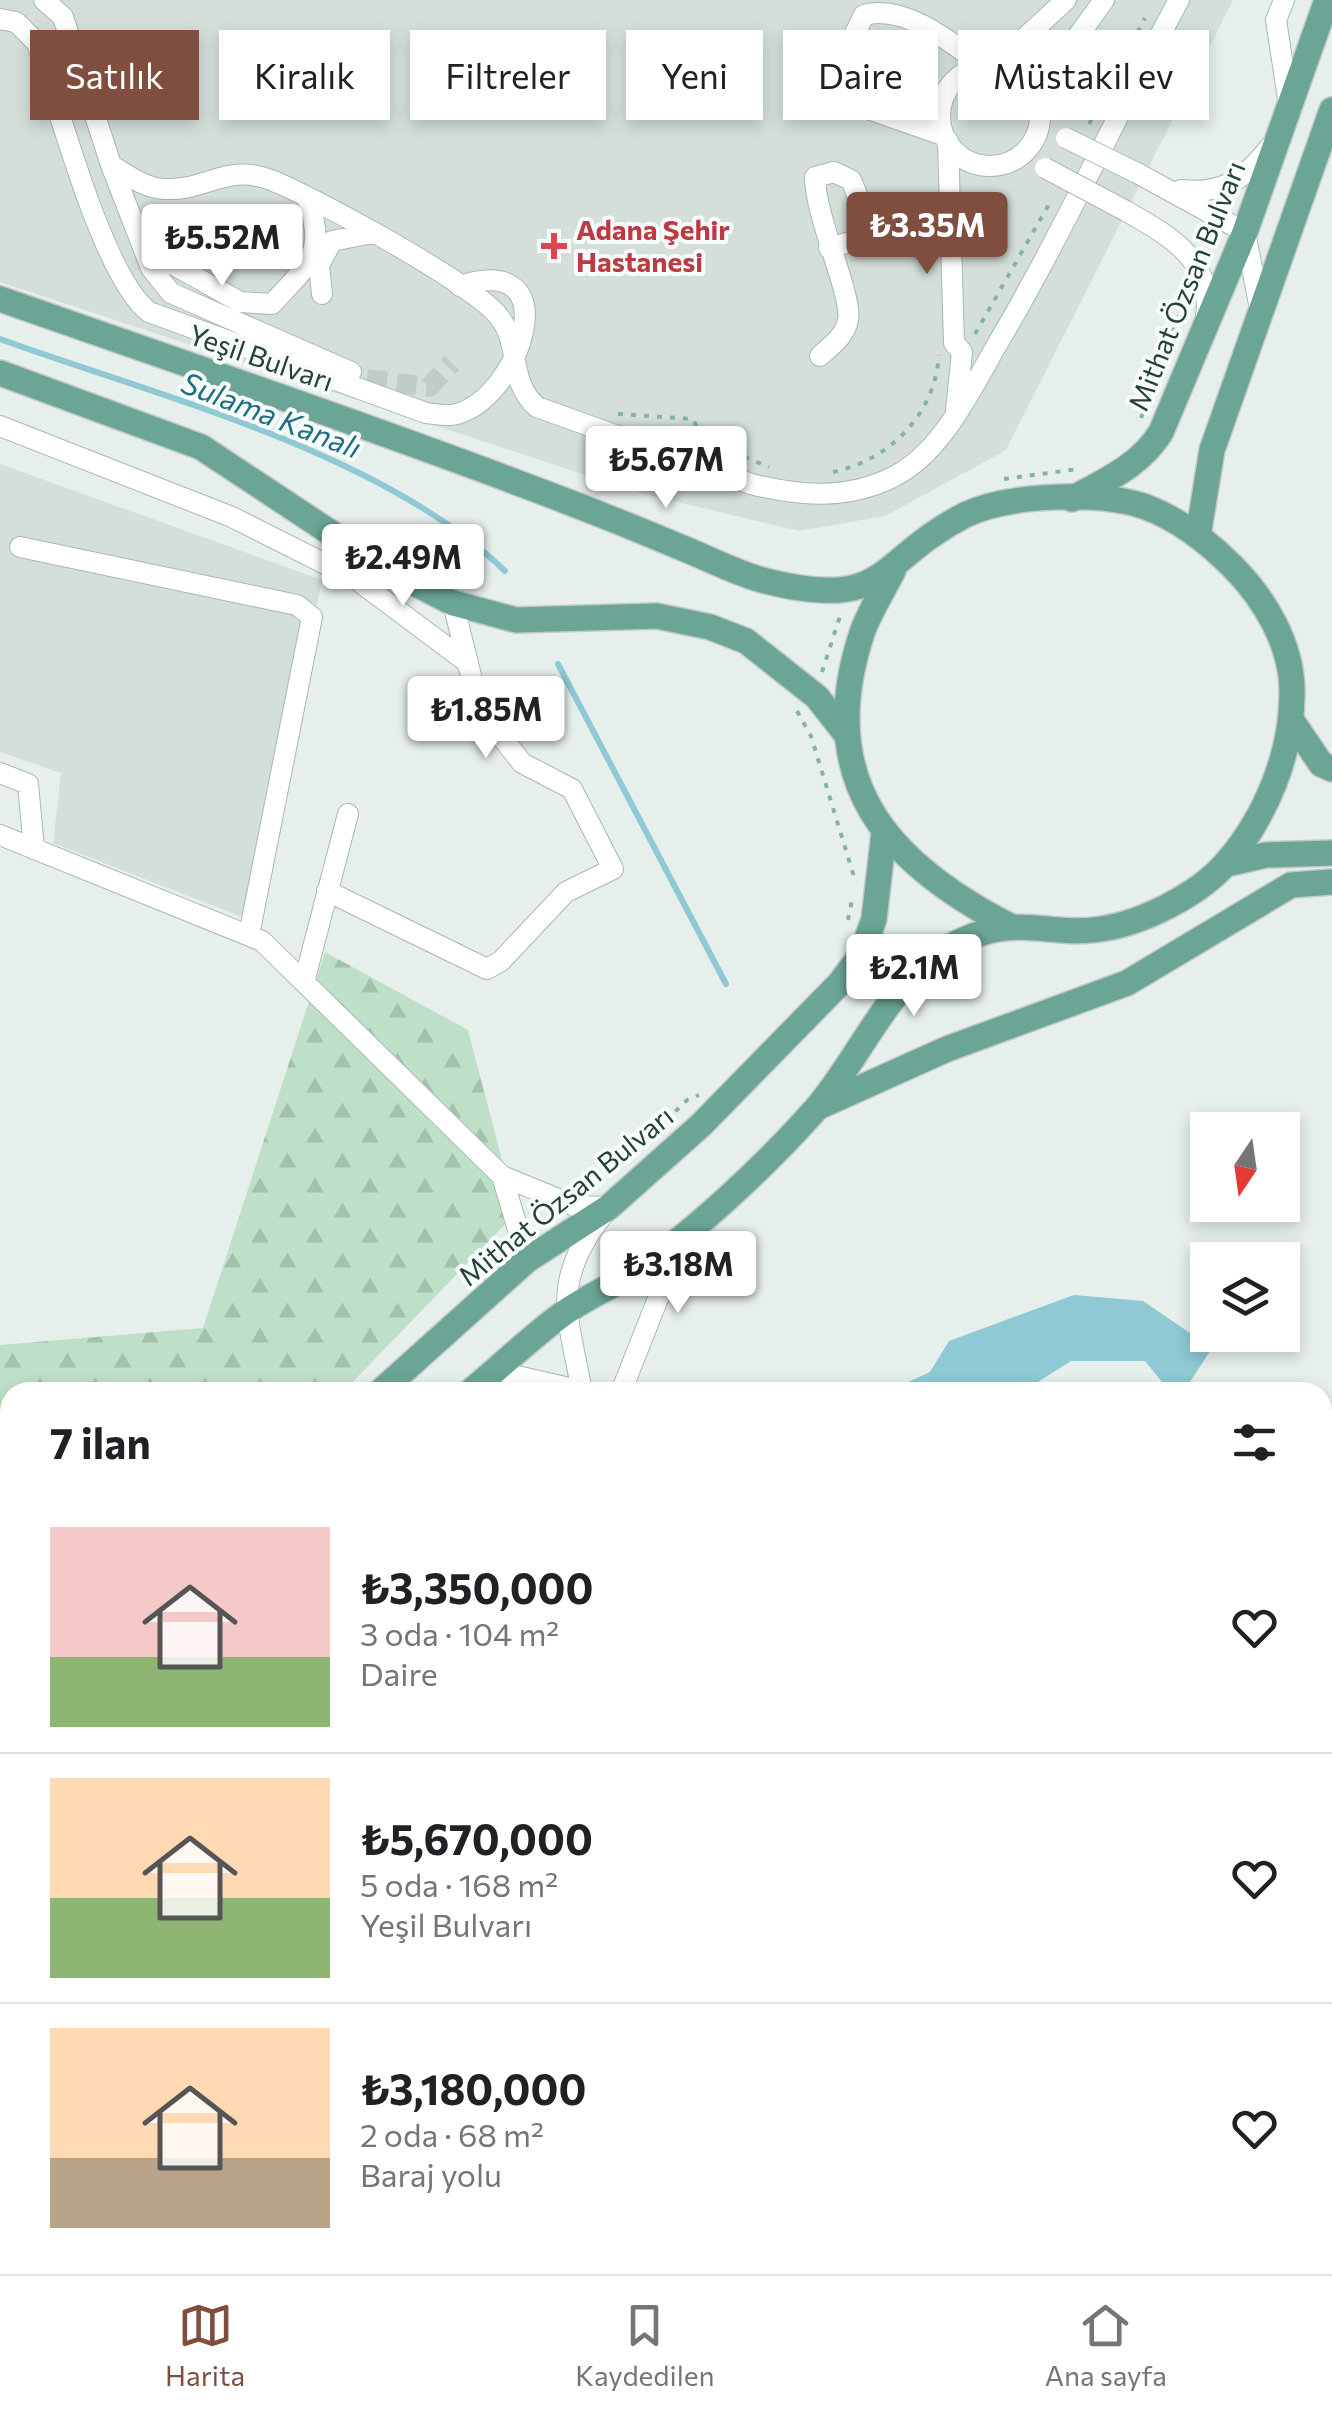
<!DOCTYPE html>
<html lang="tr">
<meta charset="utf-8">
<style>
body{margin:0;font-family:Commissioner,sans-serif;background:#f2f2f2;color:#202124;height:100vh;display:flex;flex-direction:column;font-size:38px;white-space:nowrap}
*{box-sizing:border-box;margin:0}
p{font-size:32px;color:#757577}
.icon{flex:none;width:55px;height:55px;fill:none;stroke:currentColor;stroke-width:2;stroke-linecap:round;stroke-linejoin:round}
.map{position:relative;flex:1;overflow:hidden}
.panel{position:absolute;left:0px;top:1382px;width:1332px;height:892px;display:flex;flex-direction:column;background:#fff;border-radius:30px 30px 0 0;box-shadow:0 5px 15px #0003}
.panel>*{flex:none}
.banner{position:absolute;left:30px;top:30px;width:1272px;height:90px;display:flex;gap:20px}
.needle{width:65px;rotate:193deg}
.controls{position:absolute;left:1190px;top:1112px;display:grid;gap:20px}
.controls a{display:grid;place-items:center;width:110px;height:110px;border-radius:0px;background:#fff;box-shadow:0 5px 15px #0003;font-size:50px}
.price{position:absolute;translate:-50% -85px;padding:0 22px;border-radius:10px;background:#fff;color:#222;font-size:32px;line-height:65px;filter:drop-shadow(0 2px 5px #0008)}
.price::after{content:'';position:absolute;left:50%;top:60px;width:30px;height:22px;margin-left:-15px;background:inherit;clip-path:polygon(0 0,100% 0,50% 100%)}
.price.active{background:#7f4e3f;color:#fff}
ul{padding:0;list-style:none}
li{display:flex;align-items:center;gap:30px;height:250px;padding:0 50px}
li+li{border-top:2px solid #e0e0e0}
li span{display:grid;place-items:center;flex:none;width:280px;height:200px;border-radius:0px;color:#555}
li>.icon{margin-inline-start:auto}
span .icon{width:120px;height:120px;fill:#fffc;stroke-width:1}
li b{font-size:42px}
h2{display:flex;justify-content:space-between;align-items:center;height:120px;padding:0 50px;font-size:42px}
.chip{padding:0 35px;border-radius:0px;background:#fff;box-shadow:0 5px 15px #0003;font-size:35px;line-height:90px}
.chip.active{background:#7f4e3f;color:#fff}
.menu{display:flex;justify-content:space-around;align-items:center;height:140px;border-top:2px solid #e0e0e0;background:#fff;font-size:28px;color:#757577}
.menu a{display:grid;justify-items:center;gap:5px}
.menu .active{color:#7f4e3f}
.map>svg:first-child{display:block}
.built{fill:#d4dfda}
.forest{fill:url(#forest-firs)}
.park{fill:url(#park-tufts)}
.water{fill:#8ec9d4}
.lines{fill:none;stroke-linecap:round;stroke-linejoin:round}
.stream{stroke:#8ec9d4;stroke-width:6}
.minor-tunnel{stroke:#bfccc8;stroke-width:20;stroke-dasharray:20 10;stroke-linecap:butt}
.minor-casing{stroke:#a8b8b2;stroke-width:22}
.major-casing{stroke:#c2cac8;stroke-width:28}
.path{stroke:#86b3a5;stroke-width:4;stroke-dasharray:5 8;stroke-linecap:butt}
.minor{stroke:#fff;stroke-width:20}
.major{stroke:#6aa596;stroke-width:25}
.minor-bridge-casing{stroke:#a8b8b2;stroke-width:22;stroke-linecap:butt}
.minor-bridge{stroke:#fff;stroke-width:20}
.health-dot{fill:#e0444e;stroke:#f7fbf9;stroke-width:4}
.labels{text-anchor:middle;stroke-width:8;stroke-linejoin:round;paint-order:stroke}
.health-label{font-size:28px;font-weight:bold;fill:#be3a42;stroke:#f7fbf9;text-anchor:start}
.street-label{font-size:28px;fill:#24423a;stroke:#f7fbf9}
.water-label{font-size:30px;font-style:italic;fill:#1c6f80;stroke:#f7fbf9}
</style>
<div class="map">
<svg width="1332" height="2274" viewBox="0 0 1332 2274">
<defs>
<pattern id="forest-firs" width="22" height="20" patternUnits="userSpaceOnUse" patternTransform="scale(2.5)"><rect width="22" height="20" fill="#bfe0c8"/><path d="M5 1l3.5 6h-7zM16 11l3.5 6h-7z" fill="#a4c1ad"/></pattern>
<pattern id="park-tufts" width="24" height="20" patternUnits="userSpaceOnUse" patternTransform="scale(2.5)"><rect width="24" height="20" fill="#bfe0c8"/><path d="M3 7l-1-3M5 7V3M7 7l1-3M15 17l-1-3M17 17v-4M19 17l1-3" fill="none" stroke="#a4c1ad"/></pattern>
</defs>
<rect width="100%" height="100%" fill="#e6efeb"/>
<!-- built -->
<path class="built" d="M 0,0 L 1233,0 L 1006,450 L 885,516 L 799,531 L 640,493 L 0,282 Z
M 0,464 L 322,580 L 252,921 L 53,843 L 61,773 L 0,752 Z"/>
<!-- forest -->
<path class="forest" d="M 325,952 L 468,1030 L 516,1213 L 343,1392 L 10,1392 L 10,1691 L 0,1699 L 0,1345 L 203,1328 Z"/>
<!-- park -->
<path class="park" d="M 0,1853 L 10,1861 L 10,2265 L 647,2265 L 658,2274 L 0,2274 Z"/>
<!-- water -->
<path class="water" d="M 1074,1295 L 1143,1301 L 1212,1348 L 1186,1388 L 1162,1382 L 1145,1361 L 1071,1361 L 1022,1392 L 895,1392 L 893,1389 L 930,1372 L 949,1341 Z
M 1332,1531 L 1332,1905 L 1323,1909 L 1322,1534 Z
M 266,2265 L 546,2265 L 560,2274 L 254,2274 Z"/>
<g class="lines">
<!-- stream -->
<path class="stream" d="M 0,339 C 158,396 384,453 505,571
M 558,664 L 726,984"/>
<!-- minor-tunnel -->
<path class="minor-tunnel" d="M 367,379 L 429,387 L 452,363"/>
<defs>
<path id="minor" d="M 44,0 L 63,17 L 111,165 C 127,175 146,189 166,189 C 206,191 227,163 271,180 C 312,196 478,286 500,318 C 521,346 508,382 537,407 L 751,484 C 799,496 845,500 891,478 C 942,454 971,389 998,343 C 1064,231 1117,113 1179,0
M 1284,0 L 1276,20 L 1289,105
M 0,19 L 16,22 L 37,43 C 58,105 103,277 149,312 L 426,413 C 436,414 447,417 457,414 C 521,396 569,250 460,286
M940 116a50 50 0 1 1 100 0a50 50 0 1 1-100 0Z
M 993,67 L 1066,0
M 1035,95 L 1104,0
M 943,135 L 834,97 L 829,86 L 864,15 C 905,4 951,42 983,66
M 948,141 L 954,343 L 962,352 L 956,411
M 111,165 L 151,268 L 171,293 L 351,372
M 1139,174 L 1245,232 L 1260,309
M 1181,190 C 1223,195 1245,178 1270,147
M 1126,211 C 1168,235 1214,260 1206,316
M 197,226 L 174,225 L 162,245 L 163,259 L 240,302 L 272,304 C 309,264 328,252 306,196
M 322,294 L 319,265 L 332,241 L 372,233
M 820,356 C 832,345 845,336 848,320 C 853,297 815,217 815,177 L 834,172 L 851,180 L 860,202 L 863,229 L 853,241 L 829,248
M 0,426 L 232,517 L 357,580 L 464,660
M 20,547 L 297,605 L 312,617 L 249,935
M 0,773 L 28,784 L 34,849
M 0,835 L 262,941 L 502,1176 L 575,1206 L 609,1207
M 327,891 L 487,969 L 501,961 L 566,892 L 613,869 L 572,789 L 522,763 L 479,708 L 453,603
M 304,982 L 348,814
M 502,1176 L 527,1260
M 481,1385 L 517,1376 L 582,1391
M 582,1392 C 569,1317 549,1284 602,1216
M 621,1392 L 657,1301 L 694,1230
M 0,1908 L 10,1905
M 1322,2062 L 1332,2068
M 749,2265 L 764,2274
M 101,2274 L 105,2265"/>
<path id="major" d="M 0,299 C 174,360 349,419 521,484 C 575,504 628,525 680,547 C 708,558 737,574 766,581 C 890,612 875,561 965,515 C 1008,494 1101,491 1146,507 C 1178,519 1209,543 1232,566 C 1265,599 1293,646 1292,694 C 1292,753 1266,817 1227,862 C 1200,894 1143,923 1101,929 C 1046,937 1019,913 959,942 C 890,975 863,1055 815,1110 C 769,1162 697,1230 640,1269 C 614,1286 585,1297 560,1316 C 529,1339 500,1367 470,1392
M 0,373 L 201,447 L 381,566 L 453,603 L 516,620 L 657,616 L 710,627 L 746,641 L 817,697 L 846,734
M 1072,499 C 1106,480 1140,466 1161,432 L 1245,232 L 1327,0
M 1198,536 L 1212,450 L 1332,110
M 893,571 C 883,591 869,612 862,633 C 814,778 884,861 1008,925
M 1292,721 L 1321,764 L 1332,769
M 1226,864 L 1266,855 L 1332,853
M 818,1107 L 947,1049 L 1127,983 L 1291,885 L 1332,882
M 380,1392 L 527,1260 L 609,1207 L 701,1125 L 840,983 L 861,955 L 874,919 L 884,833
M 0,1726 L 10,1717
M 0,1791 L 10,1783"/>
</defs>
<!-- minor casing -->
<use href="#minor" class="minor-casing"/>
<!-- major casing -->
<use href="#major" class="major-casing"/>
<!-- path -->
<path class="path" d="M 1089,124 L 1145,18
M 975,334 L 1052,199
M 618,414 L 693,419 L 703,440 L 769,467
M 1141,418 L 1186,296
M 833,472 C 890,460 935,414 939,355
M 1004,479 L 1078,469
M 822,672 L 842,610
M 797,711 L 811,736 L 855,880
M 848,920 L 852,900
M 629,1157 L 687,1100 L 699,1095
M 0,2012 L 10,2019
M 0,2140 L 10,2135
M 25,2274 L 29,2265"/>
<!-- minor -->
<use href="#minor" class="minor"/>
<!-- major -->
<use href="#major" class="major"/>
<defs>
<path id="minor-bridge" d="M 1066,138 L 1139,174
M 1045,168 L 1126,211"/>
</defs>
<!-- minor-bridge casing -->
<use href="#minor-bridge" class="minor-bridge-casing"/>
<!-- minor-bridge -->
<use href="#minor-bridge" class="minor-bridge"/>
</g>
<!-- markers -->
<path class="health-dot" d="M549 231h10v10h10v10h-10v10h-10v-10h-10v-10h10z"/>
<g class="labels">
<!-- health labels -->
<g class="health-label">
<text x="576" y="240">Adana Şehir<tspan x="576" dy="32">Hastanesi</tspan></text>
</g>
<!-- street labels -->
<g class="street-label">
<text transform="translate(1187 286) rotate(-68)" y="10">Mithat Özsan Bulvarı</text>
<text transform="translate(261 358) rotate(19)" y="10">Yeşil Bulvarı</text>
<text transform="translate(566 1196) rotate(-39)" y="10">Mithat Özsan Bulvarı</text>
</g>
<!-- water labels -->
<g class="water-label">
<text transform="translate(271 416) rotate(21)" y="10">Sulama Kanalı</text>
</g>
</g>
</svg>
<div class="controls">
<a><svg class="needle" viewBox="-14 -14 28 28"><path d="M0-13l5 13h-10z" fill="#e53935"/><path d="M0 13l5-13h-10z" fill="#757577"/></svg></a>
<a><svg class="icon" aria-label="layers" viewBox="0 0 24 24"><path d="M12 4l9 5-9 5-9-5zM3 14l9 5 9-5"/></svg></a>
</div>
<b class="price active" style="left:927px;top:277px">₺3.35M</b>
<b class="price" style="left:222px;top:289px">₺5.52M</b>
<b class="price" style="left:666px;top:511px">₺5.67M</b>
<b class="price" style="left:403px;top:609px">₺2.49M</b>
<b class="price" style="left:486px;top:761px">₺1.85M</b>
<b class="price" style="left:914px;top:1019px">₺2.1M</b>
<b class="price" style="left:678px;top:1316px">₺3.18M</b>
<div class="banner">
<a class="chip active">Satılık</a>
<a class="chip">Kiralık</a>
<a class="chip">Filtreler</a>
<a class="chip">Yeni</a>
<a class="chip">Daire</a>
<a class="chip">Müstakil ev</a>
</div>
<section class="panel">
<h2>7 ilan<svg class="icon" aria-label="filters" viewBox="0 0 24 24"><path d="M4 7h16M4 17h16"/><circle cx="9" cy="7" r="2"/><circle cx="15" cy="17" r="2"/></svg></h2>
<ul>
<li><span style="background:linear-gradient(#f6c9c9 65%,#8fb573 0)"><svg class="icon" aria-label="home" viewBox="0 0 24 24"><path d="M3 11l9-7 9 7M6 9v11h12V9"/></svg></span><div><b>₺3,350,000</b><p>3 oda · 104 m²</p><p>Daire</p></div><svg class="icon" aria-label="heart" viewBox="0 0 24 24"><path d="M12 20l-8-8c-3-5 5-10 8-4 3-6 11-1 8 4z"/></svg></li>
<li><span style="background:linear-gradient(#ffd9b3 60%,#8fb573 0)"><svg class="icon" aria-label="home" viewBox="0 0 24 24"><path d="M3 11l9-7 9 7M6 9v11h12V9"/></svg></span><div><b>₺5,670,000</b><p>5 oda · 168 m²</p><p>Yeşil Bulvarı</p></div><svg class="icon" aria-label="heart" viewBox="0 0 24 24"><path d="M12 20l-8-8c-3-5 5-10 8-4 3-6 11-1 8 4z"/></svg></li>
<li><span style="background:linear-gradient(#ffd9b3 65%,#b9a48a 0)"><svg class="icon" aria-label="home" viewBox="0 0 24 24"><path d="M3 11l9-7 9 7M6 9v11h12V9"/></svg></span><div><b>₺3,180,000</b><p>2 oda · 68 m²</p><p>Baraj yolu</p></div><svg class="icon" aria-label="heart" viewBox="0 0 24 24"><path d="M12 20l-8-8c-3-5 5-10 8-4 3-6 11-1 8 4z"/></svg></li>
</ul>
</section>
</div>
<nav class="menu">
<a class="active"><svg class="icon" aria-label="map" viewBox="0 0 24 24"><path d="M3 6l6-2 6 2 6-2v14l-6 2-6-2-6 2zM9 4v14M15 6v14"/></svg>Harita</a>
<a><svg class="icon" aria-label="saved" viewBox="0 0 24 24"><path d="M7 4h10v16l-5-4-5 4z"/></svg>Kaydedilen</a>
<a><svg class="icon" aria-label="home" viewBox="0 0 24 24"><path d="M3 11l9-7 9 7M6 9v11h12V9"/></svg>Ana sayfa</a>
</nav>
